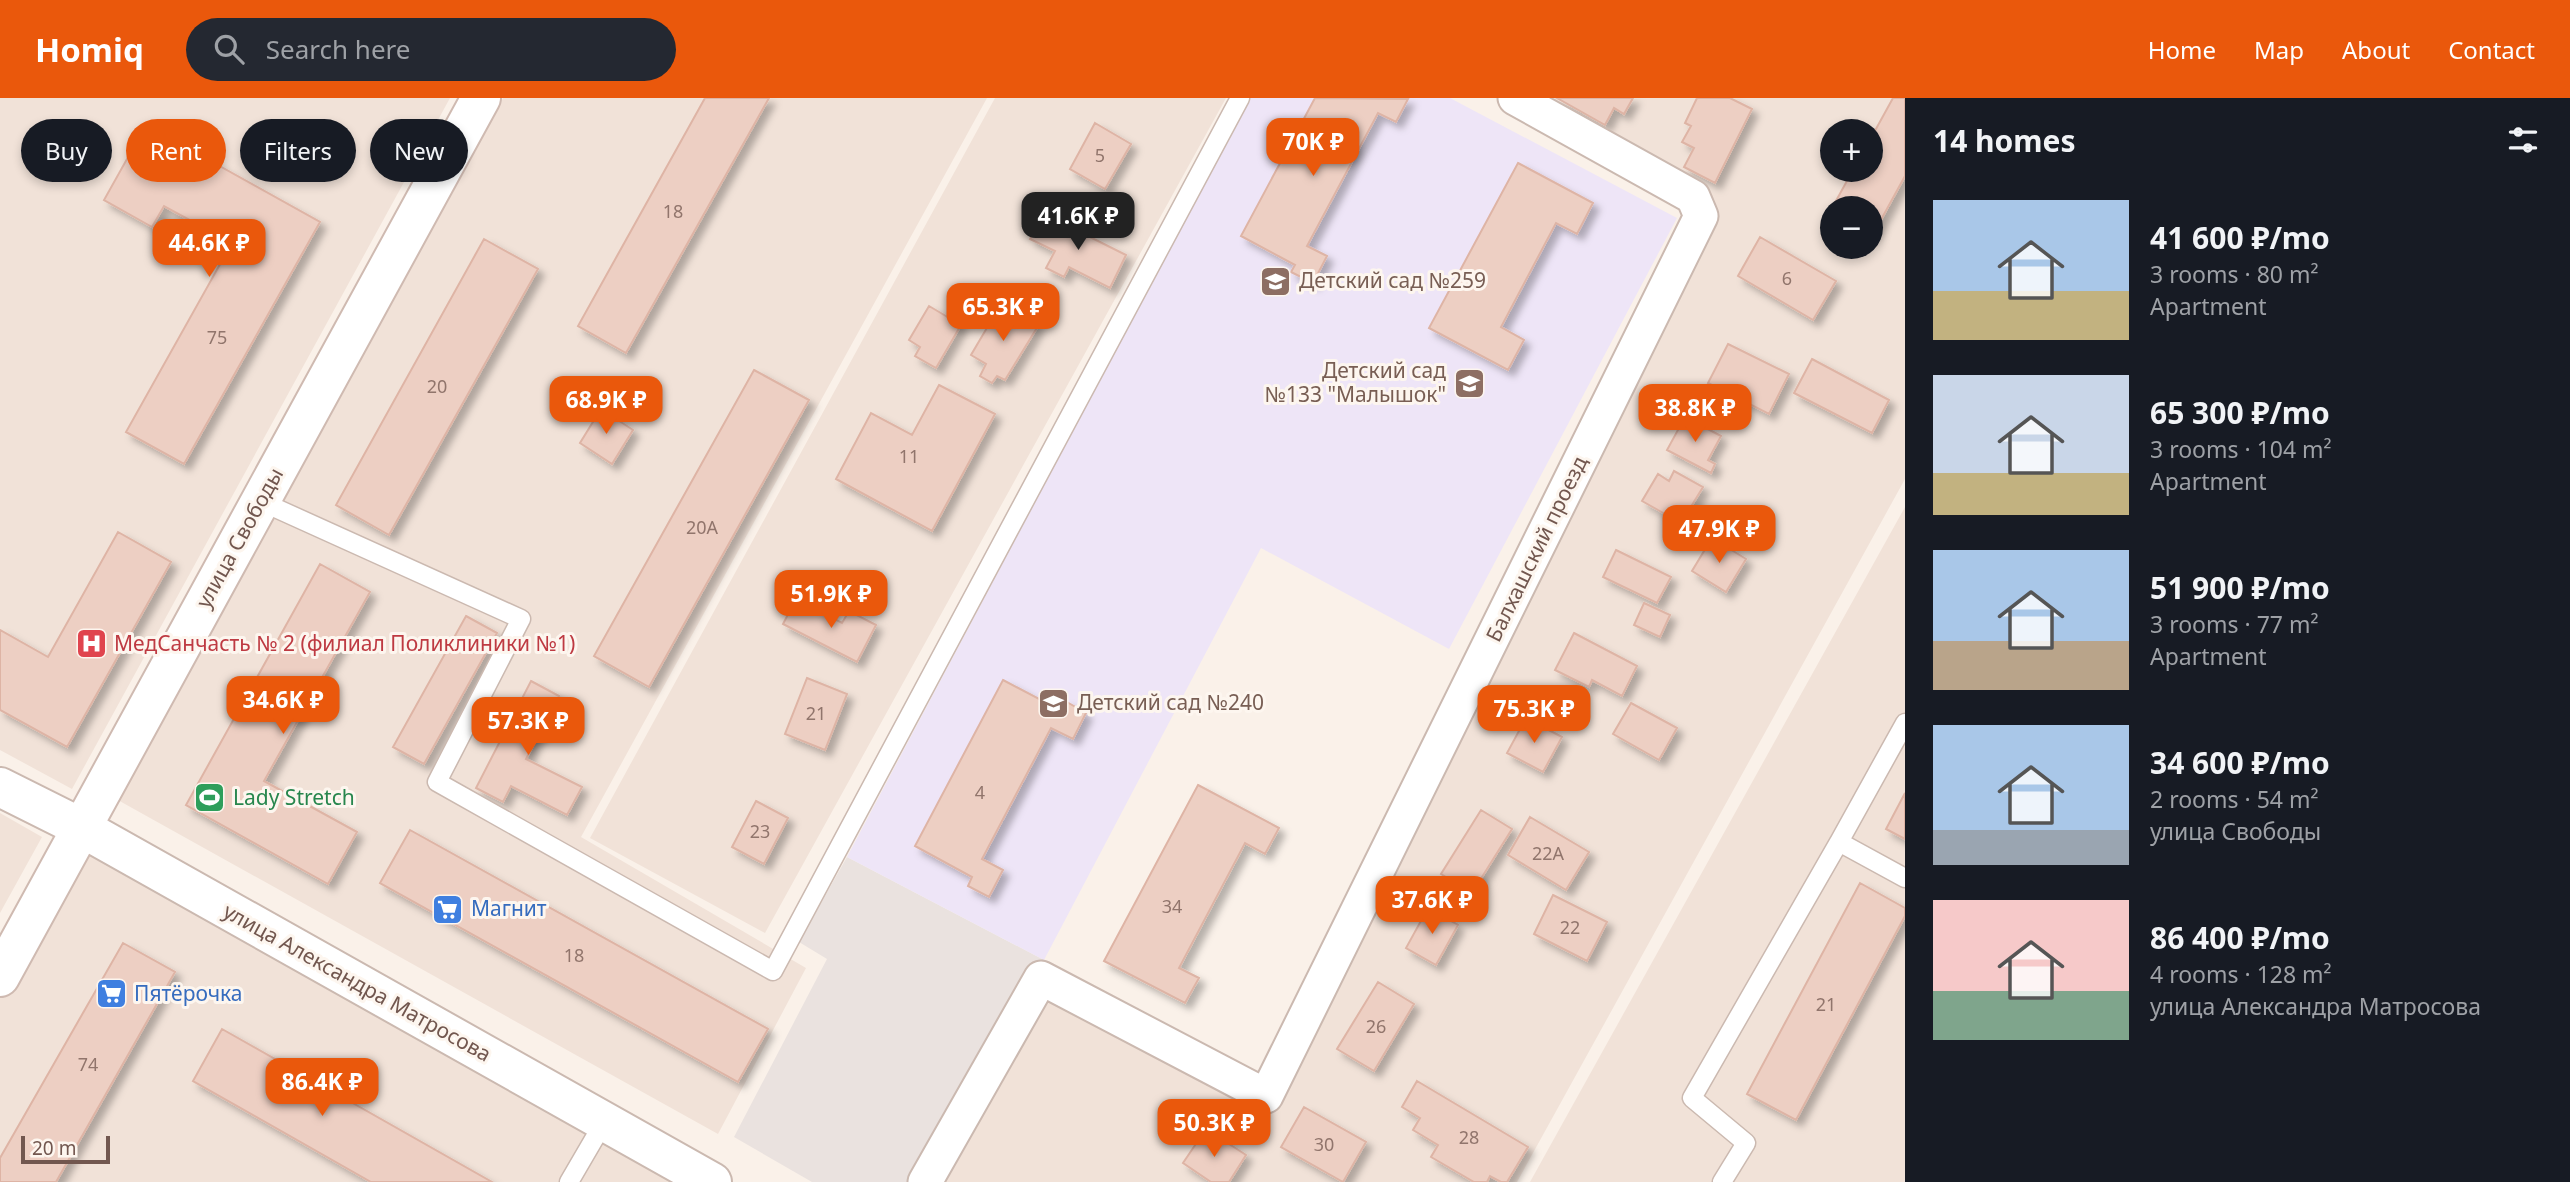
<!DOCTYPE html>
<meta charset="utf-8">
<style>
body{margin:0;font-family:"Noto Sans",sans-serif;background:#242831;color:#f1f3f6;height:100vh;display:flex;flex-direction:column;font-size:26px;white-space:nowrap}
*{box-sizing:border-box;margin:0}
p{font-size:23px;color:#9ea1a6}
.icon{flex:none;width:38px;height:38px;fill:none;stroke:currentColor;stroke-width:2;stroke-linecap:round;stroke-linejoin:round}
.map{position:relative;flex:1;overflow:hidden}
.side{display:flex;flex-direction:column;background:#171b24;width:665px}
.side>*{flex:none}
.banner{position:absolute;left:21px;top:21px;width:665px;height:63px;display:flex;gap:14px}
.buttons{position:absolute;left:1820px;top:21px;display:grid;gap:14px}
.buttons a{display:grid;place-items:center;width:63px;height:63px;border-radius:50%;background:#171b24;box-shadow:0 4px 10px #0003;font-size:35px}
.scale{position:absolute;left:21px;bottom:18px;width:89px;box-sizing:border-box;padding-left:7px;border:4px solid #72574f;border-top:0;font-size:19px;line-height:24px;white-space:nowrap;color:#72574f;-webkit-text-stroke:5px #fdf6ef;paint-order:stroke}
.price{position:absolute;translate:-50% -60px;padding:0 16px;border-radius:14px;background:#ea580c;color:#fff;font-size:23px;line-height:46px;filter:drop-shadow(0 2px 4px #0008)}
.price::after{content:'';position:absolute;left:50%;top:42px;width:21px;height:16px;margin-left:-10px;background:inherit;clip-path:polygon(0 0,100% 0,50% 100%)}
.price.current{background:#222;color:#fff}
ul{padding:0;list-style:none}
li{display:flex;align-items:center;gap:21px;height:175px;padding:0 28px}
li span{display:grid;place-items:center;flex:none;width:196px;height:140px;border-radius:0px;color:#555}
li>.icon{margin-inline-start:auto}
span .icon{width:84px;height:84px;fill:#fffc;stroke-width:1}
li b{font-size:30px}
h2{display:flex;justify-content:space-between;align-items:center;height:84px;padding:0 28px;font-size:30px}
.pill{padding:0 24px;border-radius:32px;background:#171b24;box-shadow:0 4px 10px #0003;font-size:24px;line-height:63px}
.pill.current{background:#ea580c;color:#fff}
header{display:flex;align-items:center;gap:42px;box-sizing:border-box;height:98px;padding:0 35px;background:#ea580c;color:#fff}
header strong{font-size:33px}
nav{display:flex;gap:38px;margin-inline-start:auto;font-size:24px}
.search{width:490px;height:63px;background:#242831;display:flex;align-items:center;gap:18px;box-sizing:border-box;padding:0 24px;border-radius:38px;color:#9ea1a6;font-size:26px}
main{display:flex;flex:1;min-height:0}
.map>svg:first-child{display:block}
.residential{fill:#f1e2d8;fill-rule:evenodd}
.industrial{fill:#eae2df}
.education{fill:#eee5f7}
.building{fill:#edcfc3;stroke:#deb4a5;stroke-width:2;filter:url(#shadow)}
.lines{fill:none;stroke-linecap:round;stroke-linejoin:round}
.service-casing{stroke:#cbb9b0;stroke-width:21}
.minor-casing{stroke:#cbb9b0;stroke-width:37}
.tertiary-casing{stroke:#cbb9b0;stroke-width:42}
.secondary-casing{stroke:#cfbab1;stroke-width:42}
.service{stroke:#fff;stroke-width:18}
.minor{stroke:#fff;stroke-width:33}
.tertiary{stroke:#fff;stroke-width:38}
.secondary{stroke:#fff;stroke-width:38}
.labels{text-anchor:middle;stroke-width:6;stroke-linejoin:round;paint-order:stroke}
.number-label{font-size:18px;fill:#91756c}
.education-label{font-size:21px;fill:#785e54;stroke:#fdf6ef;text-anchor:start}
.street-label{font-size:21px;fill:#72574f;stroke:#fdf6ef}
.health-label{font-size:21px;fill:#be3a42;stroke:#fdf6ef;text-anchor:start}
.leisure-label{font-size:21px;fill:#27864d;stroke:#fdf6ef;text-anchor:start}
.shop-label{font-size:21px;fill:#366cbe;stroke:#fdf6ef;text-anchor:start}
</style>
<header>
<strong>Homiq</strong>
<div class="search"><svg class="icon" aria-label="search" viewBox="0 0 24 24"><circle cx="10" cy="10" r="6"/><path d="M15 15l6 6"/></svg>Search here</div>
<nav><a>Home</a><a>Map</a><a>About</a><a>Contact</a></nav>
</header>
<main>
<div class="map">
<svg width="1905" height="1084" viewBox="0 0 1905 1084">
<defs>
<filter id="shadow"><feDropShadow dx="6" dy="6" stdDeviation="3.5" flood-color="#0004"/></filter>
</defs>
<rect width="100%" height="100%" fill="#faf1e9"/>
<!-- residential -->
<path class="residential" d="M 0,0 L 450,0 L 72,691 L 0,652 Z
M 503,0 L 987,0 L 581,739 L 806,870 L 718,1036 L 116,701 Z
M 995,0 L 1226,0 L 765,835 L 590,740 Z
M 1546,0 L 1905,0 L 1905,381 L 1517,1084 L 943,1084 L 1052,892 L 1272,1014 L 1714,105 ZM 1832,33 L 1871,33 L 1871,72 L 1832,72 ZM 1832,110 L 1871,110 L 1871,149 L 1832,149 Z
M 1905,409 L 1905,1084 L 1530,1084 Z
M 0,715 L 42,739 L 0,815 Z
M 82,730 L 683,1084 L 0,1084 L 0,879 Z"/>
<!-- industrial -->
<path class="industrial" d="M 847,759 L 1044,862 L 910,1084 L 812,1084 L 734,1039 L 827,861 L 799,844 Z"/>
<!-- education -->
<path class="education" d="M 1249,0 L 1450,0 L 1677,120 L 1449,551 L 1261,450 L 1044,862 L 847,759 Z"/>
<!-- building -->
<path class="building" d="M 705,0 L 769,0 L 626,255 L 578,228 Z
M 1315,0 L 1408,1 L 1396,24 L 1378,15 L 1307,148 L 1327,158 L 1313,185 L 1291,174 L 1295,167 L 1241,138 Z
M 1557,0 L 1633,0 L 1624,16 L 1614,10 L 1605,27 Z
M 1697,0 L 1730,0 L 1752,11 L 1715,85 L 1684,69 L 1694,50 L 1682,44 L 1691,28 L 1685,25 Z
M 1893,0 L 1905,0 L 1905,78 L 1871,140 L 1871,110 L 1832,110 L 1832,136 L 1821,130 L 1853,72 L 1871,72 L 1871,40 Z
M 1095,25 L 1131,46 L 1105,91 L 1070,71 Z
M 146,27 L 320,124 L 184,366 L 126,334 L 232,145 L 164,108 L 152,129 L 104,102 Z
M 1518,65 L 1593,105 L 1577,136 L 1556,125 L 1501,229 L 1524,242 L 1508,272 L 1429,230 Z
M 1044,116 L 1126,157 L 1110,190 L 1069,169 L 1064,179 L 1046,170 L 1055,153 L 1030,141 Z
M 1760,139 L 1836,183 L 1813,222 L 1738,178 Z
M 484,141 L 538,171 L 389,437 L 336,407 Z
M 1001,206 L 1038,228 L 1005,282 L 997,278 L 992,285 L 980,278 L 986,266 L 971,257 Z
M 929,208 L 961,227 L 936,270 L 915,258 L 920,249 L 909,242 Z
M 1728,246 L 1789,276 L 1769,316 L 1708,285 Z
M 1812,261 L 1889,302 L 1872,335 L 1794,295 Z
M 754,272 L 809,302 L 649,589 L 594,558 Z
M 939,287 L 995,316 L 932,433 L 836,381 L 871,315 L 912,337 Z
M 601,311 L 633,332 L 612,366 L 580,345 Z
M 1685,319 L 1721,338 L 1708,362 L 1715,366 L 1711,375 L 1667,352 Z
M 1674,373 L 1703,389 L 1681,425 L 1642,403 L 1658,376 L 1669,383 Z
M 118,434 L 171,464 L 67,649 L 0,612 L 0,532 L 48,559 Z
M 1712,440 L 1746,461 L 1726,494 L 1692,473 Z
M 1616,452 L 1671,479 L 1657,505 L 1603,479 Z
M 320,466 L 370,494 L 264,683 L 357,734 L 328,786 L 186,707 Z
M 796,501 L 842,525 L 849,513 L 876,527 L 857,564 L 783,526 Z
M 1644,505 L 1670,517 L 1660,539 L 1634,527 Z
M 466,518 L 497,535 L 424,666 L 393,649 Z
M 1574,535 L 1637,568 L 1622,598 L 1592,582 L 1589,589 L 1555,572 Z
M 807,580 L 847,596 L 825,652 L 785,636 Z
M 1003,582 L 1060,612 L 1065,603 L 1086,615 L 1073,641 L 1051,630 L 982,761 L 1003,772 L 989,799 L 968,788 L 972,779 L 915,748 Z
M 531,583 L 559,598 L 526,661 L 582,689 L 567,717 L 511,688 L 503,704 L 476,690 Z
M 1631,605 L 1677,630 L 1659,662 L 1613,636 Z
M 1526,620 L 1562,639 L 1543,674 L 1507,655 Z
M 1198,687 L 1279,730 L 1265,756 L 1245,745 L 1179,870 L 1199,880 L 1185,905 L 1104,863 Z
M 1905,695 L 1905,741 L 1886,731 Z
M 756,703 L 788,720 L 764,766 L 732,749 Z
M 1481,712 L 1512,731 L 1472,795 L 1441,776 Z
M 1530,719 L 1589,754 L 1566,792 L 1508,757 Z
M 410,732 L 768,931 L 738,984 L 380,785 Z
M 1860,785 L 1905,810 L 1905,818 L 1796,1022 L 1747,996 Z
M 1553,797 L 1607,824 L 1587,863 L 1534,836 Z
M 1428,810 L 1458,827 L 1436,867 L 1406,850 Z
M 123,845 L 175,874 L 56,1084 L 0,1084 L 0,1060 Z
M 1378,884 L 1414,906 L 1374,973 L 1337,951 Z
M 222,931 L 492,1084 L 371,1084 L 193,983 Z
M 1417,983 L 1528,1049 L 1507,1084 L 1501,1084 L 1490,1078 L 1487,1084 L 1474,1084 L 1431,1059 L 1438,1047 L 1413,1032 L 1420,1020 L 1402,1009 Z
M 1304,1009 L 1366,1044 L 1343,1084 L 1281,1049 Z
M 1206,1031 L 1246,1057 L 1229,1084 L 1211,1084 L 1183,1065 Z"/>
<g class="lines">
<defs>
<path id="service" d="M 260,403 L 521,521 L 437,684 L 773,873 L 1240,0
M 1905,625 L 1839,744 L 1905,780
M 569,1084 L 604,1024
M 1722,1084 L 1746,1045 L 1692,1000 L 1839,744"/>
<path id="minor" d="M 925,1084 L 1041,880 L 1266,998 L 1701,118 L 1693,99 L 1515,0"/>
<path id="tertiary" d="M 0,689 L 82,730 L 712,1084"/>
<path id="secondary" d="M 0,879 L 481,0"/>
</defs>
<!-- service casing -->
<use href="#service" class="service-casing"/>
<!-- minor casing -->
<use href="#minor" class="minor-casing"/>
<!-- tertiary casing -->
<use href="#tertiary" class="tertiary-casing"/>
<!-- secondary casing -->
<use href="#secondary" class="secondary-casing"/>
<!-- service -->
<use href="#service" class="service"/>
<!-- minor -->
<use href="#minor" class="minor"/>
<!-- tertiary -->
<use href="#tertiary" class="tertiary"/>
<!-- secondary -->
<use href="#secondary" class="secondary"/>
</g>
<!-- icons -->
<defs>
<symbol id="school-square" viewBox="-11 -11 22 22"><rect x="-9" y="-9" width="18" height="18" rx="4" fill="#8d6e63" stroke="#fdf6ef"/><path d="M0-5L7-2L0 1L-7-2ZM-4 1L0 2.5L4 1V4Q0 6-4 4Z" fill="#fff"/></symbol>
<symbol id="hospital-square" viewBox="-11 -11 22 22"><rect x="-9" y="-9" width="18" height="18" rx="4" fill="#e0444e" stroke="#fdf6ef"/><path d="M-5-5h3v3.5h4V-5h3V5h-3V1.5h-4V5h-3Z" fill="#fff"/></symbol>
<symbol id="stadium-square" viewBox="-11 -11 22 22"><rect x="-9" y="-9" width="18" height="18" rx="4" fill="#2e9e5b" stroke="#fdf6ef"/><path d="M0-5a6.5 5 0 1 0 0 10a6.5 5 0 1 0 0-10ZM-3.5-1.8h7v3.6h-7Z" fill="#fff"/></symbol>
<symbol id="supermarket-square" viewBox="-11 -11 22 22"><rect x="-9" y="-9" width="18" height="18" rx="4" fill="#3f7fe0" stroke="#fdf6ef"/><path d="M-6-5.5h2.5l.6 2H6L4.5 2H-2.5L-4.4-4H-6ZM-1.5 3.2a1.3 1.3 0 1 0 .1 0ZM3 3.2a1.3 1.3 0 1 0 .1 0Z" fill="#fff"/></symbol>
</defs>
<g fill-rule="evenodd">
<use href="#school-square" x="1258" y="166" width="35" height="35"/>
<use href="#school-square" x="1452" y="268" width="35" height="35"/>
<use href="#hospital-square" x="74" y="528" width="35" height="35"/>
<use href="#school-square" x="1036" y="588" width="35" height="35"/>
<use href="#stadium-square" x="192" y="682" width="35" height="35"/>
<use href="#supermarket-square" x="430" y="794" width="35" height="35"/>
<use href="#supermarket-square" x="94" y="878" width="35" height="35"/>
</g>
<g class="labels">
<!-- number labels -->
<g class="number-label">
<text x="1100" y="64">5</text>
<text x="673" y="120">18</text>
<text x="1787" y="187">6</text>
<text x="217" y="246">75</text>
<text x="437" y="295">20</text>
<text x="909" y="365">11</text>
<text x="702" y="436">20А</text>
<text x="816" y="622">21</text>
<text x="980" y="701">4</text>
<text x="760" y="740">23</text>
<text x="1548" y="762">22А</text>
<text x="1172" y="815">34</text>
<text x="1570" y="836">22</text>
<text x="574" y="864">18</text>
<text x="1826" y="913">21</text>
<text x="1376" y="935">26</text>
<text x="88" y="973">74</text>
<text x="1469" y="1046">28</text>
<text x="1324" y="1053">30</text>
</g>
<!-- education labels -->
<g class="education-label">
<text x="1299" y="190">Детский сад №259</text>
<text x="1446" y="280" text-anchor="end">Детский сад<tspan x="1446" dy="24">№133 "Малышок"</tspan></text>
<text x="1077" y="612">Детский сад №240</text>
</g>
<!-- street labels -->
<g class="street-label">
<text transform="translate(240 440) rotate(-61)" y="7">улица Свободы</text>
<text transform="translate(1537 451) rotate(-64)" y="7">Балхашский проезд</text>
<text transform="translate(357 885) rotate(29)" y="7">улица Александра Матросова</text>
</g>
<!-- health labels -->
<g class="health-label">
<text x="114" y="553">МедСанчасть № 2 (филиал Поликлиники №1)</text>
</g>
<!-- leisure labels -->
<g class="leisure-label">
<text x="233" y="707">Lady Stretch</text>
</g>
<!-- shop labels -->
<g class="shop-label">
<text x="471" y="818">Магнит</text>
<text x="134" y="903">Пятёрочка</text>
</g>
</g>
</svg>
<div class="buttons">
<a>+</a>
<a>−</a>
</div>
<div class="scale">20 m</div>
<b class="price" style="left:1313px;top:80px">70K ₽</b>
<b class="price current" style="left:1078px;top:154px">41.6K ₽</b>
<b class="price" style="left:209px;top:181px">44.6K ₽</b>
<b class="price" style="left:1003px;top:245px">65.3K ₽</b>
<b class="price" style="left:606px;top:338px">68.9K ₽</b>
<b class="price" style="left:1695px;top:346px">38.8K ₽</b>
<b class="price" style="left:1719px;top:467px">47.9K ₽</b>
<b class="price" style="left:831px;top:532px">51.9K ₽</b>
<b class="price" style="left:283px;top:638px">34.6K ₽</b>
<b class="price" style="left:1534px;top:647px">75.3K ₽</b>
<b class="price" style="left:528px;top:659px">57.3K ₽</b>
<b class="price" style="left:1432px;top:838px">37.6K ₽</b>
<b class="price" style="left:322px;top:1020px">86.4K ₽</b>
<b class="price" style="left:1214px;top:1061px">50.3K ₽</b>
<div class="banner">
<a class="pill">Buy</a>
<a class="pill current">Rent</a>
<a class="pill">Filters</a>
<a class="pill">New</a>
</div>
</div>
<section class="side">
<h2>14 homes<svg class="icon" aria-label="filters" viewBox="0 0 24 24"><path d="M4 7h16M4 17h16"/><circle cx="9" cy="7" r="2"/><circle cx="15" cy="17" r="2"/></svg></h2>
<ul>
<li><span style="background:linear-gradient(#a9c7e8 65%,#c2b280 0)"><svg class="icon" aria-label="home" viewBox="0 0 24 24"><path d="M3 11l9-7 9 7M6 9v11h12V9"/></svg></span><div><b>41 600 ₽/mo</b><p>3 rooms · 80 m²</p><p>Apartment</p></div></li>
<li><span style="background:linear-gradient(#c9d6e8 70%,#c2b280 0)"><svg class="icon" aria-label="home" viewBox="0 0 24 24"><path d="M3 11l9-7 9 7M6 9v11h12V9"/></svg></span><div><b>65 300 ₽/mo</b><p>3 rooms · 104 m²</p><p>Apartment</p></div></li>
<li><span style="background:linear-gradient(#a9c7e8 65%,#b9a48a 0)"><svg class="icon" aria-label="home" viewBox="0 0 24 24"><path d="M3 11l9-7 9 7M6 9v11h12V9"/></svg></span><div><b>51 900 ₽/mo</b><p>3 rooms · 77 m²</p><p>Apartment</p></div></li>
<li><span style="background:linear-gradient(#a9c7e8 75%,#9aa5b1 0)"><svg class="icon" aria-label="home" viewBox="0 0 24 24"><path d="M3 11l9-7 9 7M6 9v11h12V9"/></svg></span><div><b>34 600 ₽/mo</b><p>2 rooms · 54 m²</p><p>улица Свободы</p></div></li>
<li><span style="background:linear-gradient(#f6c9c9 65%,#7fa58c 0)"><svg class="icon" aria-label="home" viewBox="0 0 24 24"><path d="M3 11l9-7 9 7M6 9v11h12V9"/></svg></span><div><b>86 400 ₽/mo</b><p>4 rooms · 128 m²</p><p>улица Александра Матросова</p></div></li>
</ul>
</section>
</main>
